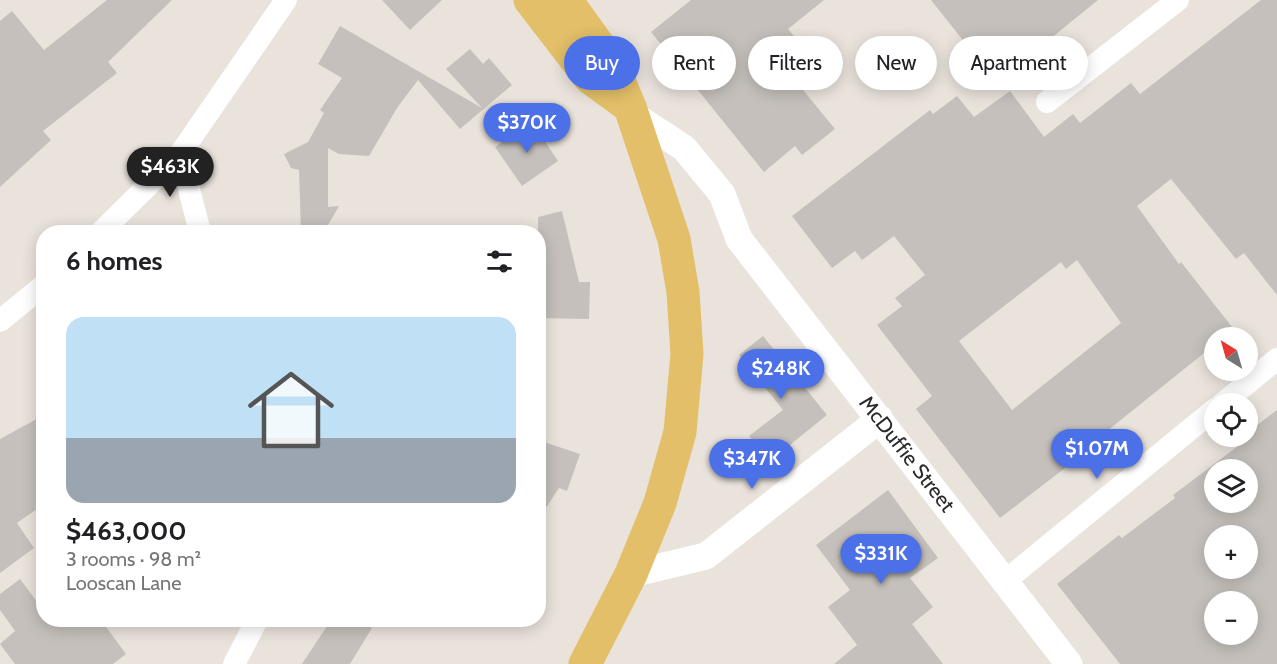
<!DOCTYPE html>
<meta charset="utf-8">
<style>
body{margin:0;font-family:Cabin,sans-serif;background:#f2f2f2;color:#202124;height:100vh;display:flex;flex-direction:column;font-size:22px;white-space:nowrap}
*{box-sizing:border-box;margin:0}
p{font-size:20px;color:#757577}
.icon{flex:none;width:33px;height:33px;fill:none;stroke:currentColor;stroke-width:2;stroke-linecap:round;stroke-linejoin:round}
.map{position:relative;flex:1;overflow:hidden}
.details{position:absolute;left:36px;top:225px;width:510px;height:402px;display:flex;flex-direction:column;background:#fff;border-radius:24px;box-shadow:0 3px 15px #0003}
.details>*{flex:none}
.hud{position:absolute;left:564px;top:36px;width:570px;height:54px;display:flex;gap:12px}
.needle{width:39px;rotate:323deg}
.controls{position:absolute;left:1204px;top:327px;display:grid;gap:12px}
.controls a{display:grid;place-items:center;width:54px;height:54px;border-radius:50%;background:#fff;box-shadow:0 3px 15px #0003;font-size:30px}
.price{position:absolute;translate:-50% -51px;padding:0 14px;border-radius:21px;background:#4b70e8;color:#fff;font-size:20px;line-height:39px;filter:drop-shadow(0 2px 3px #0008)}
.price::after{content:'';position:absolute;left:50%;top:36px;width:18px;height:14px;margin-left:-9px;background:inherit;clip-path:polygon(0 0,100% 0,50% 100%)}
.price.current{background:#222;color:#fff}
ul{padding:0;list-style:none}
li{display:grid;align-content:center;gap:12px;height:318px;padding:0 30px}
li span{display:grid;place-items:center;height:186px;border-radius:18px;color:#555}
li>.icon{margin-inline-start:auto}
span .icon{width:108px;height:108px;fill:#fffc;stroke-width:1}
li b{font-size:26px}
h2{display:flex;justify-content:space-between;align-items:center;height:72px;padding:0 30px;font-size:26px}
.pill{padding:0 21px;border-radius:27px;background:#fff;box-shadow:0 3px 15px #0003;font-size:21px;line-height:54px}
.pill.current{background:#4b70e8;color:#fff}
.map>svg:first-child{display:block}
.building{fill:#c5c0bb;fill-rule:evenodd}
.lines{fill:none;stroke-linecap:round;stroke-linejoin:round}
.minor{stroke:#fff;stroke-width:22}
.tertiary{stroke:#fff;stroke-width:27}
.primary{stroke:#e2bf68;stroke-width:33}
.labels{text-anchor:middle;stroke-width:4.5;stroke-linejoin:round;paint-order:stroke}
.street-label{font-size:21px;fill:#292929;stroke:#fff}
</style>
<div class="map">
<svg width="1277" height="664" viewBox="0 0 1277 664">
<rect width="100%" height="100%" fill="#eae3dc"/>
<!-- building -->
<path class="building" d="M 107,0 L 172,0 L 108,62 L 117,73 L 43,131 L 51,140 L 0,187 L 0,21 L 12,11 L 44,50 Z
M 382,0 L 442,0 L 410,30 Z
M 691,0 L 824,0 L 788,29 L 811,57 L 790,74 L 835,129 L 802,155 L 795,146 L 764,172 L 651,32 Z
M 931,0 L 1098,0 L 1013,69 L 989,40 L 973,53 Z
M 1261,0 L 1277,0 L 1277,295 L 1244,253 L 1236,259 L 1171,179 L 1137,206 L 1179,264 L 1181,262 L 1232,327 L 1215,338 L 1212,342 L 1214,345 L 1076,456 L 1078,458 L 1000,518 L 916,409 L 932,396 L 877,325 L 902,306 L 895,298 L 925,275 L 894,236 L 862,260 L 855,251 L 832,268 L 792,216 L 930,110 L 933,114 L 957,96 L 974,117 L 1010,91 L 1044,137 L 1073,114 L 1080,123 L 1131,83 L 1140,94 ZM 1077,260 L 1121,323 L 1012,410 L 959,341 L 1061,262 L 1066,269 Z
M 340,26 L 482,108 L 446,69 L 470,49 L 483,64 L 489,58 L 512,85 L 460,129 L 418,80 L 397,108 L 369,156 L 339,154 L 328,148 L 328,207 L 339,206 L 324,232 L 301,232 L 299,170 L 291,168 L 284,154 L 308,142 L 324,113 L 320,110 L 342,78 L 318,64 Z
M 532,122 L 558,161 L 522,186 L 495,147 Z
M 562,211 L 579,282 L 590,282 L 589,319 L 538,318 L 538,217 Z
M 763,336 L 827,415 L 770,461 L 749,436 L 783,410 L 739,355 Z
M 1277,410 L 1277,664 L 1120,664 L 1057,584 L 1119,535 L 1122,538 L 1175,498 L 1173,495 L 1246,440 L 1243,436 L 1248,436 L 1248,432 ZM 1215,470 L 1248,470 L 1248,502 L 1215,502 ZM 1215,536 L 1248,536 L 1248,568 L 1215,568 ZM 1215,602 L 1248,602 L 1248,634 L 1215,634 Z
M 44,415 L 44,504 L 17,523 L 34,548 L 0,573 L 0,439 Z
M 544,442 L 580,454 L 567,491 L 559,488 L 538,520 L 538,459 Z
M 888,490 L 938,558 L 910,578 L 933,607 L 912,624 L 943,664 L 834,664 L 857,645 L 828,607 L 850,590 L 816,545 Z
M 20,579 L 44,611 L 44,620 L 101,620 L 126,654 L 113,664 L 15,664 L 0,644 L 15,631 L 0,610 L 0,594 Z
M 331,620 L 358,620 L 372,628 L 350,664 L 302,664 Z"/>
<g class="lines">
<!-- minor -->
<path class="minor" d="M 1047,102 L 1178,0
M 180,154 L 200,232
M 101,232 L 180,154 L 286,0
M 0,321 L 44,285
M 1222,404 L 1277,359
M 1005,581 L 1215,409
M 234,664 L 257,620"/>
<!-- tertiary -->
<path class="tertiary" d="M 632,114 L 684,148 L 722,194 L 739,239 L 1069,664
M 631,574 L 706,556 L 880,419"/>
<!-- primary -->
<path class="primary" d="M 530,0 L 590,78 L 630,107
M 566,0 L 612,64 L 630,107 L 674,239 L 683,292 L 687,354 L 680,432 L 660,503 L 631,574 L 585,664"/>
</g>
<g class="labels">
<!-- street labels -->
<g class="street-label">
<text transform="translate(907 454) rotate(52)" y="7">McDuffie Street</text>
</g>
</g>
</svg>
<div class="controls">
<a><svg class="needle" viewBox="-14 -14 28 28"><path d="M0-13l5 13h-10z" fill="#e53935"/><path d="M0 13l5-13h-10z" fill="#757577"/></svg></a>
<a><svg class="icon" aria-label="locate" viewBox="0 0 24 24"><circle cx="12" cy="12" r="6"/><path d="M12 2v4M12 18v4M2 12h4M18 12h4"/></svg></a>
<a><svg class="icon" aria-label="layers" viewBox="0 0 24 24"><path d="M12 4l9 5-9 5-9-5zM3 14l9 5 9-5"/></svg></a>
<a>+</a>
<a>−</a>
</div>
<b class="price" style="left:527px;top:154px">$370K</b>
<b class="price current" style="left:170px;top:198px">$463K</b>
<b class="price" style="left:781px;top:400px">$248K</b>
<b class="price" style="left:1097px;top:480px">$1.07M</b>
<b class="price" style="left:752px;top:490px">$347K</b>
<b class="price" style="left:881px;top:585px">$331K</b>
<div class="hud">
<a class="pill current">Buy</a>
<a class="pill">Rent</a>
<a class="pill">Filters</a>
<a class="pill">New</a>
<a class="pill">Apartment</a>
</div>
<section class="details">
<h2>6 homes<svg class="icon" aria-label="filters" viewBox="0 0 24 24"><path d="M4 7h16M4 17h16"/><circle cx="9" cy="7" r="2"/><circle cx="15" cy="17" r="2"/></svg></h2>
<ul>
<li><span style="background:linear-gradient(#bfe0f5 65%,#9aa5b1 0)"><svg class="icon" aria-label="home" viewBox="0 0 24 24"><path d="M3 11l9-7 9 7M6 9v11h12V9"/></svg></span><div><b>$463,000</b><p>3 rooms · 98 m²</p><p>Looscan Lane</p></div></li>
</ul>
</section>
</div>
